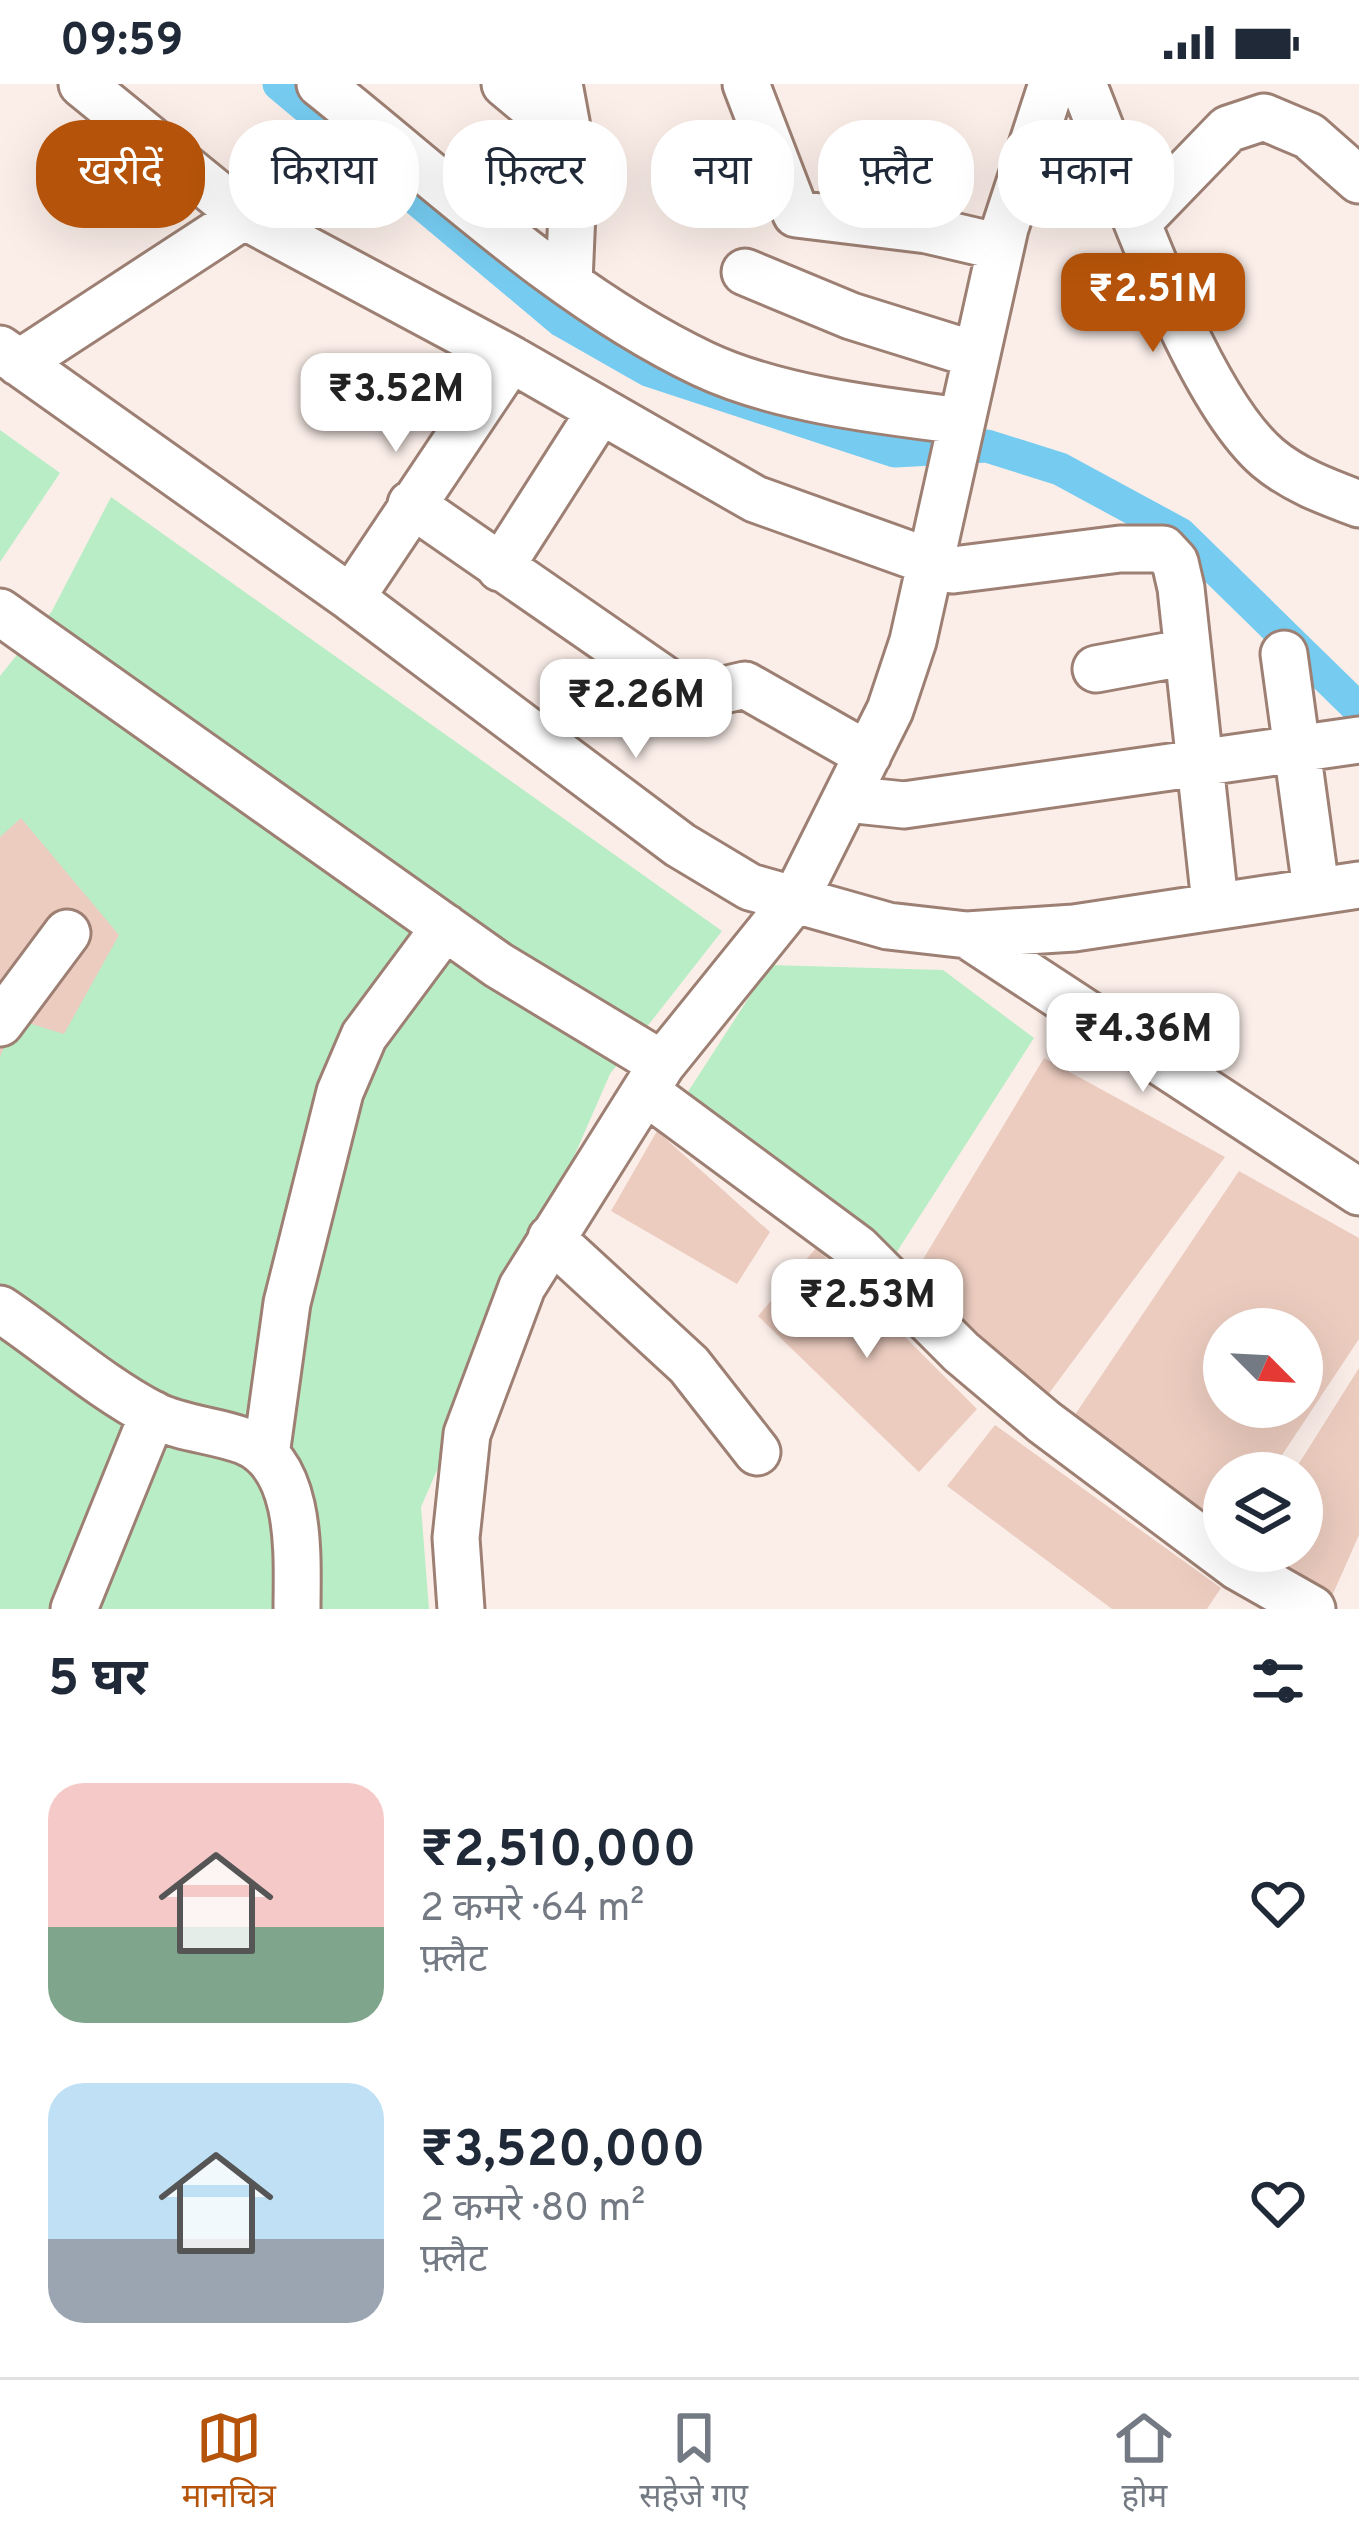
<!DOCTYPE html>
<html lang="hi">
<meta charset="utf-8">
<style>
body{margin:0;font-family:Overpass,"Noto Sans Devanagari",sans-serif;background:#f6f6f7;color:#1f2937;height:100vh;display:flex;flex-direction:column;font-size:45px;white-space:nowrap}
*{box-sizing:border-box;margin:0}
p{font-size:39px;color:#747a83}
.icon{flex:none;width:66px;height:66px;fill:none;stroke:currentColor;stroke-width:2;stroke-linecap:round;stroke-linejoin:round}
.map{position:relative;height:1525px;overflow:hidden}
.details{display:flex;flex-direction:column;background:#fff;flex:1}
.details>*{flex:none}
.guide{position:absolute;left:36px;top:36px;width:1287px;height:108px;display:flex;gap:24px}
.needle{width:78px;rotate:114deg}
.fabs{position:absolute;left:1203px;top:1224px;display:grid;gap:24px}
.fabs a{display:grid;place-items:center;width:120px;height:120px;border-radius:50%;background:#fff;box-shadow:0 12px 48px #0002;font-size:60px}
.price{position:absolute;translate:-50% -102px;padding:0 27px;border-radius:24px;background:#fff;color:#222;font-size:39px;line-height:78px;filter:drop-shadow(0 3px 6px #0008)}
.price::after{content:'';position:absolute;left:50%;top:72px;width:36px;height:27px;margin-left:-18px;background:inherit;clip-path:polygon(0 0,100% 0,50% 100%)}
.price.active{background:#b45309;color:#fff}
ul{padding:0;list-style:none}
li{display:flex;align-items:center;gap:36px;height:300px;padding:0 48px}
li span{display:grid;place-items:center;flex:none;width:336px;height:240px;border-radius:36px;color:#555}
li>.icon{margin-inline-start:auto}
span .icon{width:144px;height:144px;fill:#fffc;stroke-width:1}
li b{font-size:51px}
h2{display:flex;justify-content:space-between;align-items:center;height:144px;padding:0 48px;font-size:51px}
.chip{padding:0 42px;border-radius:48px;background:#fff;box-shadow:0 12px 48px #0002;font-size:42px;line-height:108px}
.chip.active{background:#b45309;color:#fff}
.status{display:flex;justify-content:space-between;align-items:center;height:84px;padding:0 60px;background:#fff;direction:ltr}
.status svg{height:33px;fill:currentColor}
.tab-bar{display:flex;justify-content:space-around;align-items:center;height:168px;border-top:3px solid #e0e1e3;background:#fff;font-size:33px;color:#747a83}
.tab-bar a{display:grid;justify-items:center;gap:6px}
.tab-bar .active{color:#b45309}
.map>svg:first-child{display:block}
.green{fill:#b9edc5}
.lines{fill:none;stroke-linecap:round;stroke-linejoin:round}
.canal{stroke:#76ccf0;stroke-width:33}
.building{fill:#ecccbf;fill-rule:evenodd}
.minor-casing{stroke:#9d8073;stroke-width:51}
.minor{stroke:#fff;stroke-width:45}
</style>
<div class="status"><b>09:59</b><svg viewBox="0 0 49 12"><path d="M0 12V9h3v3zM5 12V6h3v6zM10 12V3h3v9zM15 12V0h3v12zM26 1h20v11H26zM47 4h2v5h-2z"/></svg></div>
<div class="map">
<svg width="1359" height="1525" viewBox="0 0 1359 1525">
<rect width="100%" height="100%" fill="#fbeee9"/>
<!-- green -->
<path class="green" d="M 0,346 L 60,389 L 0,478 Z
M 111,413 L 722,847 L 610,990 L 421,1423 L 429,1525 L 0,1525 L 0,592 L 52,527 Z
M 770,881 L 943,886 L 1034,954 L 891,1177 L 669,1037 Z"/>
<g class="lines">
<!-- canal -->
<path class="canal" d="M 279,0 L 562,237 L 648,286 L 895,367 L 987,362 L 1060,385 L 1180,450 L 1359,625"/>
</g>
<!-- building -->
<path class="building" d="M 21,734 L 119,851 L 64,950 L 15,935 L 0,973 L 0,753 Z
M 1044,974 L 1225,1073 L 1041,1320 L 904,1207 Z
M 657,1047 L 770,1148 L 737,1200 L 611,1127 Z
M 1239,1087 L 1359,1154 L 1359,1255 L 1270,1389 L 1224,1389 L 1224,1458 L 1064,1347 ZM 1224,1245 L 1302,1245 L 1302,1323 L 1224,1323 Z
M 816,1164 L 977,1325 L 919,1388 L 758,1232 Z
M 1359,1284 L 1359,1451 L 1329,1519 L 1244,1467 L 1302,1467 L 1302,1389 L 1293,1389 Z
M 995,1341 L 1221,1504 L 1207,1525 L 1112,1525 L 947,1402 Z"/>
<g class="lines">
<defs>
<path id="minor" d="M 82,0 L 244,132 L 511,275 L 755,415 L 953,486 L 1120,465 L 1163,465 L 1175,478 L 1181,504 L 1215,819
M 320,0 C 442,97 562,213 703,280 C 777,315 882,327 962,337
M 505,0 L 571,55
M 559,0 L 574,81 L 569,198
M 746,0 L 796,130 L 927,146 L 1000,163
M 1083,0 C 1122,95 1193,310 1268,374 C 1294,396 1327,408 1359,420
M 1139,137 L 1228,45 L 1264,33 L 1309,52 L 1359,96
M 745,188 L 851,232 L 976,271
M 0,265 L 351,514 L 680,761 L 750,803 L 888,842 L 967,851 L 1074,844 L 1359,801
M 19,279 L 244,132
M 411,420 L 681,607 L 698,612 L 745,601 L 868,671
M 500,484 L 599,329
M 351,514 L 511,275
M 0,528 L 498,881 L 662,980
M 1284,570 L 1316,805
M 1096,585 L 1188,568
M 847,715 L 904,721 L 1359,656
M 967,851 L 1359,1108
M 0,939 L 67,849
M 646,1008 L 857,1164 L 961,1268 L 1044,1338 L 1238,1483 L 1312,1525
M 551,1154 L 689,1281 L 757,1368
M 0,1225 C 51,1259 100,1303 154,1331 C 182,1345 215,1346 244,1357 C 304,1380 297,1474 297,1525
M 266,1371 L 287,1219 L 340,1008 L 364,952 L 445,843
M 74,1525 L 153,1330
M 461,1525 L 456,1454 L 467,1350 L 522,1203 L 662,980 L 796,814 L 890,626 L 913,557 L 1005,144 L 1052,0"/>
</defs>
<!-- minor casing -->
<use href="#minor" class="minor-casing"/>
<!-- minor -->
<use href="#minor" class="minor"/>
</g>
</svg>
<div class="fabs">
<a><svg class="needle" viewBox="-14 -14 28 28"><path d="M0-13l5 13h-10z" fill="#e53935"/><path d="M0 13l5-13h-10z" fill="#747a83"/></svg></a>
<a><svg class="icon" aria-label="layers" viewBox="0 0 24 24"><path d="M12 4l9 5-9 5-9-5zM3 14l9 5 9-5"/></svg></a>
</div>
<b class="price active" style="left:1153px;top:271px">₹2.51M</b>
<b class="price" style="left:396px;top:371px">₹3.52M</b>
<b class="price" style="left:636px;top:677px">₹2.26M</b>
<b class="price" style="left:1143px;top:1011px">₹4.36M</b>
<b class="price" style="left:867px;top:1277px">₹2.53M</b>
<div class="guide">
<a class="chip active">खरीदें</a>
<a class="chip">किराया</a>
<a class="chip">फ़िल्टर</a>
<a class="chip">नया</a>
<a class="chip">फ़्लैट</a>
<a class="chip">मकान</a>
</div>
</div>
<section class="details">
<h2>5 घर<svg class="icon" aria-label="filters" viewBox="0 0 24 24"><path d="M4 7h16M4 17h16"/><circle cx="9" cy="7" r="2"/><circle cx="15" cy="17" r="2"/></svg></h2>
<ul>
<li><span style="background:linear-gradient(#f6c9c9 60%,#7fa58c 0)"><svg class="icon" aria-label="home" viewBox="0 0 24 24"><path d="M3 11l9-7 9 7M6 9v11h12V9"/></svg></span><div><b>₹2,510,000</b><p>2 कमरे · 64 m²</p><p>फ़्लैट</p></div><svg class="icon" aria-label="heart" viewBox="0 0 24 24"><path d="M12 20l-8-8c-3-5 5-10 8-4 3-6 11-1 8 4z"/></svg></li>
<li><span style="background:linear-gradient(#bfe0f5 65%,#9aa5b1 0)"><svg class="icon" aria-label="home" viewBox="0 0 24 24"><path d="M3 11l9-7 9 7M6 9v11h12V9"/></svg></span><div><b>₹3,520,000</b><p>2 कमरे · 80 m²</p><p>फ़्लैट</p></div><svg class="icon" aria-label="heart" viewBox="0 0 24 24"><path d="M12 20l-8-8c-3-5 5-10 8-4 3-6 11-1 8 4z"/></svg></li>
</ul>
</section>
<nav class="tab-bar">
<a class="active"><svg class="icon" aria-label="map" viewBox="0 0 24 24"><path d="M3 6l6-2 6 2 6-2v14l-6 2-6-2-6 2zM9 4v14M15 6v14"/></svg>मानचित्र</a>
<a><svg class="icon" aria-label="saved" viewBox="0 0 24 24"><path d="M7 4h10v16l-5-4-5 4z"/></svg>सहेजे गए</a>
<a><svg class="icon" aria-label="home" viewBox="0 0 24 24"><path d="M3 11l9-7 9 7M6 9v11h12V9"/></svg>होम</a>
</nav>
